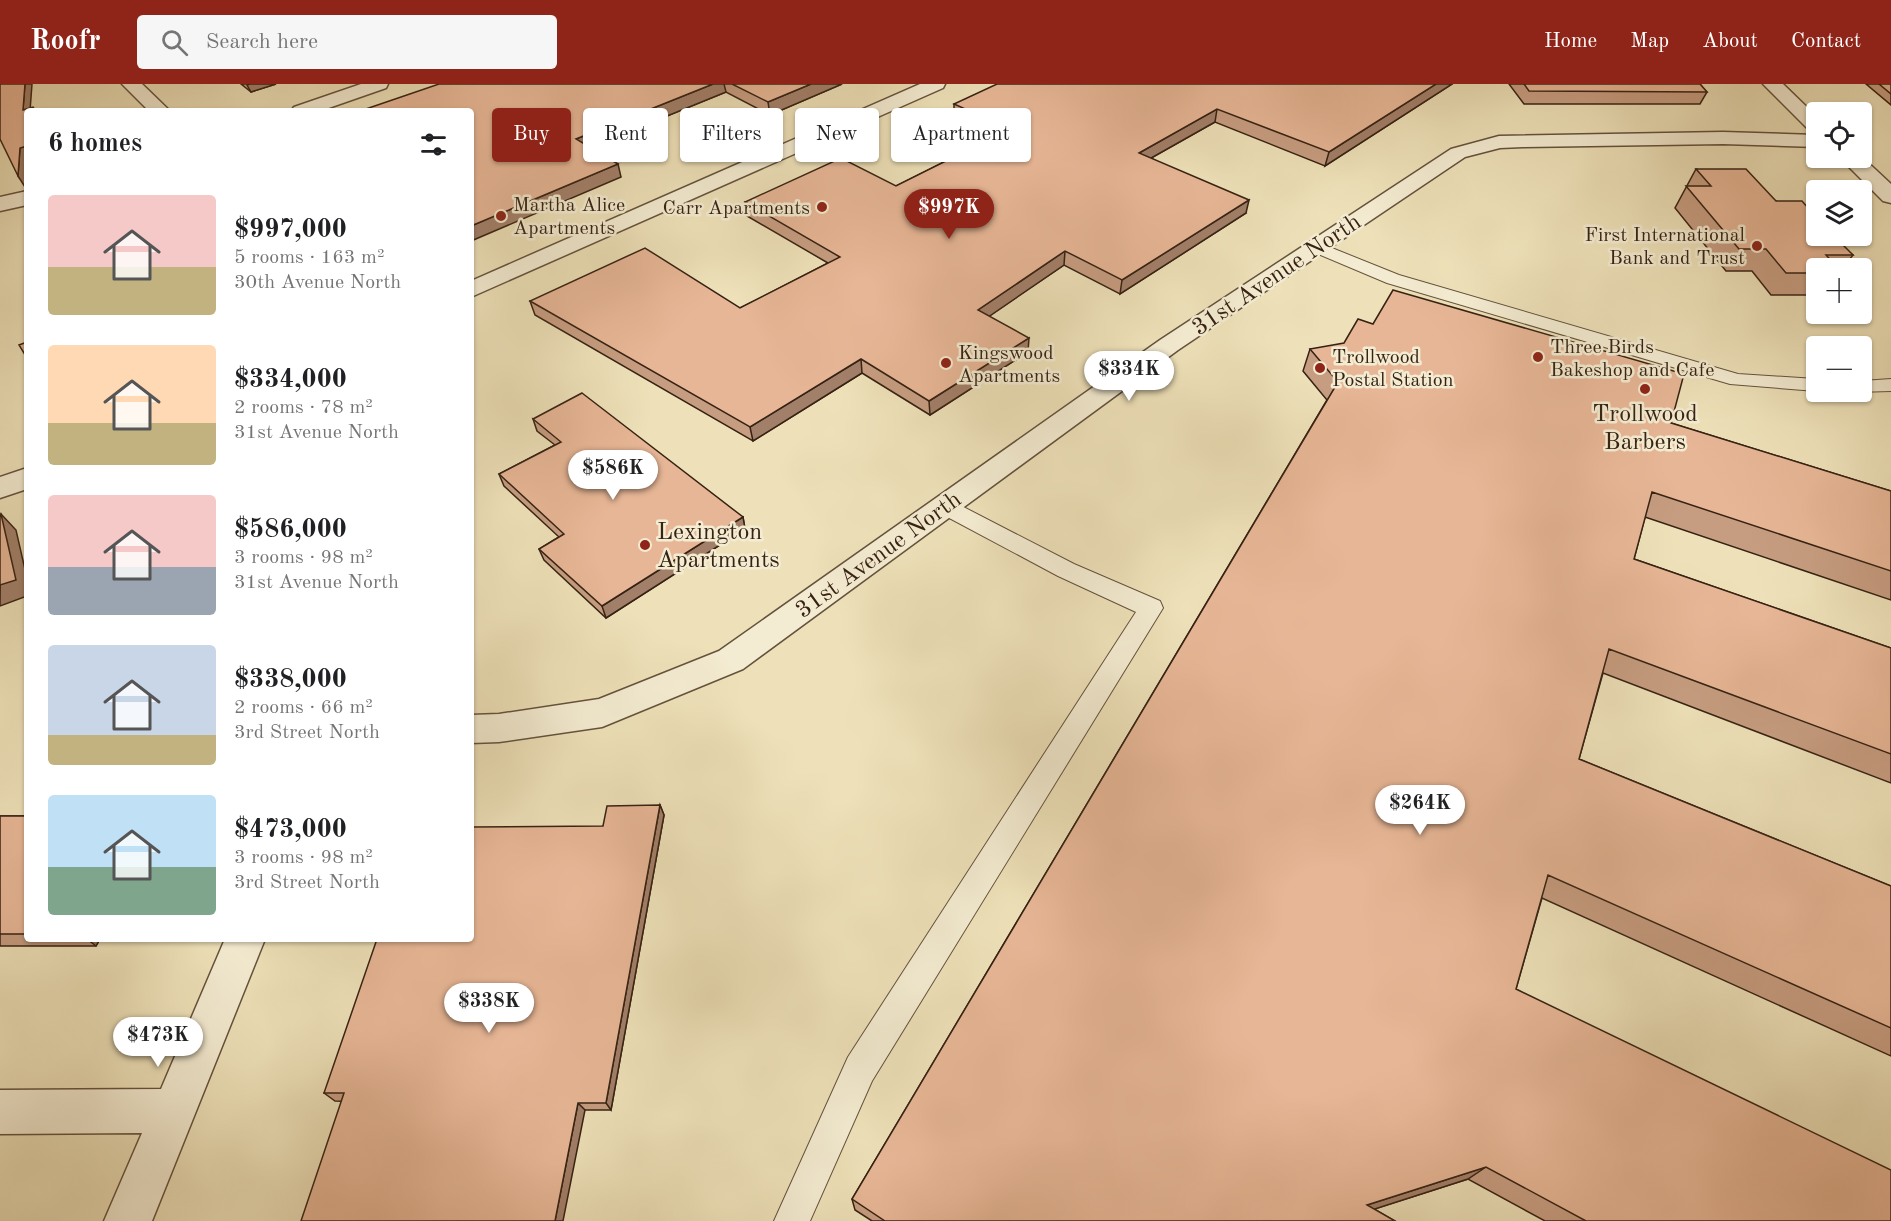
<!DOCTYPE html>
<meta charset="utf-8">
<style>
body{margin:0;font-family:"Old Standard TT",serif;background:#f6f6f6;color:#202124;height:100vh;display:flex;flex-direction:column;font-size:22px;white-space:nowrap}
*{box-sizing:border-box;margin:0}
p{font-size:20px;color:#757577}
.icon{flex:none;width:33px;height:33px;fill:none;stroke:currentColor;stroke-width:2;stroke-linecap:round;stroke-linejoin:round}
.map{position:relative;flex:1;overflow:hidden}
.side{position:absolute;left:24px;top:24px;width:450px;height:834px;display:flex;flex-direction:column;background:#fff;border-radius:6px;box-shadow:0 2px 4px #0004}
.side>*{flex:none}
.hud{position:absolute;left:492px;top:24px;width:570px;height:54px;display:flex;gap:12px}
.tools{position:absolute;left:1806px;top:18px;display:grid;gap:12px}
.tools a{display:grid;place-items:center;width:66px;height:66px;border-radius:6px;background:#fff;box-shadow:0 2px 4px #0004;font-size:30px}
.price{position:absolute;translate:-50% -51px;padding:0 14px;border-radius:21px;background:#fff;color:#222;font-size:20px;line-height:39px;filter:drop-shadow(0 2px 3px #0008)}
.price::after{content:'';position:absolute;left:50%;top:36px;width:18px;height:14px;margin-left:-9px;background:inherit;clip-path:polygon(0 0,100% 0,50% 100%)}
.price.current{background:#8f2418;color:#fff}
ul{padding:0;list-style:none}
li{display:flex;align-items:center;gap:18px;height:150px;padding:0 24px}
li span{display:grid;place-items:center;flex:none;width:168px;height:120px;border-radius:6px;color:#555}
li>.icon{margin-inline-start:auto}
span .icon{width:72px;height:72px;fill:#fffc;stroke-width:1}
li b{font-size:26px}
h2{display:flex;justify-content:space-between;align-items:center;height:72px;padding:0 24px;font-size:26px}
.chip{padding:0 21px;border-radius:6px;background:#fff;box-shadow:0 2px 4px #0004;font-size:21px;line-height:54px}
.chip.current{background:#8f2418;color:#fff}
header{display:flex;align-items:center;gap:36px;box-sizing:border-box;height:84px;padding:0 30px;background:#8f2418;color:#fff}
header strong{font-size:28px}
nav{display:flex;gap:33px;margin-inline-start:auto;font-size:21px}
.search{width:420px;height:54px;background:#f6f6f6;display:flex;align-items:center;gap:15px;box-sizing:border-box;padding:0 21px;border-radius:6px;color:#757577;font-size:22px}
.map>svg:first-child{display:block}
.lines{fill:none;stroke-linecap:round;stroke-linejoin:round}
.service-casing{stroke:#64523c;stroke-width:2}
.minor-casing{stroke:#64523c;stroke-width:3}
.tertiary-casing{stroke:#64523c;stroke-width:3}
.service{fill:#f4ecd2;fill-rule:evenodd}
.minor{fill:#f4ecd2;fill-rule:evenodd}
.tertiary{fill:#f4ecd2;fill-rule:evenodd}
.wall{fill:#c79d81;stroke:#362213;stroke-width:1.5}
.shaded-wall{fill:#a27f69;stroke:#362213;stroke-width:1.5}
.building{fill:#e7b696;stroke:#362213;stroke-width:1.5}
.poi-dot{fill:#8f2418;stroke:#f4ecd2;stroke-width:2}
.labels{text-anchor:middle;stroke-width:5;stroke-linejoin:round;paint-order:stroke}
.far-poi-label{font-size:20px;fill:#362213;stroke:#f4ecd2;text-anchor:start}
.street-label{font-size:24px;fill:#362213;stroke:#f4ecd2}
.poi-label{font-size:24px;fill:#362213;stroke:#f4ecd2}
</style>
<header>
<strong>Roofr</strong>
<div class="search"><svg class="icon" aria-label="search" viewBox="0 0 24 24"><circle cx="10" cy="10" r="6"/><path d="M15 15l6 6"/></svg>Search here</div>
<nav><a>Home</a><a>Map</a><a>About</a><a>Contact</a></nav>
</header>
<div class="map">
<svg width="1891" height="1137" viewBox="0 0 1891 1137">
<rect width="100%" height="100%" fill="#eee1b9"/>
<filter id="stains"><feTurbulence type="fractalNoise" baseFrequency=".00333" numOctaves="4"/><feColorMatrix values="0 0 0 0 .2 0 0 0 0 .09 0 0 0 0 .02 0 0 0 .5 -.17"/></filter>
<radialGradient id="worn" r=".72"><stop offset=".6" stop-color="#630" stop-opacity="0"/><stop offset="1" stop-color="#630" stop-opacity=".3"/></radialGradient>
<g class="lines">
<defs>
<path id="service" d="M 1317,158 L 1399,191 L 1738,290 L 1816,295 L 1816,307 L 1730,300 L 1387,199 L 1311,167 L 1308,163 Z
M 1891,295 L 1891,307 L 1855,308 L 1862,308 L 1862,297 Z
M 946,414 L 1074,480 L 1160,517 L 1163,524 L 872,997 L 810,1137 L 774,1137 L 848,973 L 1136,528 L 1058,492 L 938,428 L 935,422 L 938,416 Z"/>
<path id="minor" d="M 122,0 L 142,0 L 170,27 L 149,27 Z
M 361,0 L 388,0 L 386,4 L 320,27 L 291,27 L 294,23 Z
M 920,0 L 945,0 L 943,4 L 471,213 L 471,197 Z
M 1723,48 L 1816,51 L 1816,63 L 1723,60 L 1523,63 L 1500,64 L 1465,73 L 1178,266 L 743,585 L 602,643 L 499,658 L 471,659 L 471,631 L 499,630 L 599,615 L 719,567 L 1160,256 L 1451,65 L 1499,52 Z
M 27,107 L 27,121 L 0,127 L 0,113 Z
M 27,384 L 27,405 L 0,414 L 0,393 Z
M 225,855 L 265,855 L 152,1137 L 104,1137 L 142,1049 L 0,1050 L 0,1006 L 161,1005 Z"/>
<path id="tertiary" d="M 1763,0 L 1783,0 L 1816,32 L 1816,48 L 1809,46 Z
M 1862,73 L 1891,100 L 1891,119 L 1883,117 L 1840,74 Z"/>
</defs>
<!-- service casing -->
<use href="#service" class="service-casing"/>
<!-- minor casing -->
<use href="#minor" class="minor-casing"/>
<!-- tertiary casing -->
<use href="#tertiary" class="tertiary-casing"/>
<!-- service -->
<use href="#service" class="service"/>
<!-- minor -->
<use href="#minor" class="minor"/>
<!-- tertiary -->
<use href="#tertiary" class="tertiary"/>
</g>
<!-- wall -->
<path class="wall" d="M 241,0 L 276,0 L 251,8 Z
M 439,0 L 842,0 L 770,31 L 726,8 L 590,63 L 621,93 Z
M 1452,0 L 1325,82 L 1215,38 L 1151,74 L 1246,129 L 1120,210 L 1064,181 L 989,232 L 1028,268 L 930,331 L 862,289 L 753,357 L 535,231 L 530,217 L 740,224 L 828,179 L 747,132 L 745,118 L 896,102 L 996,52 L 954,33 L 954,20 Z
M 1509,0 L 1700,0 L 1707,8 L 1700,20 L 1524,20 Z
M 1866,0 L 1891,0 L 1891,21 Z
M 1696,85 L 1776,117 L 1853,171 L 1843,184 L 1816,184 L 1816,211 L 1771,211 L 1752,187 L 1726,187 L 1675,124 Z
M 1310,265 L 1671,339 L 1891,407 L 1891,516 L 1645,433 L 1634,475 L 1891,564 L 1891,699 L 1603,589 L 1579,675 L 1891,802 L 1891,972 L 1542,814 L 1516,905 L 1891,1137 L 1545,1137 L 1468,1095 L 1374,1125 L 1395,1137 L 872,1137 L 855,1126 L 852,1115 L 1327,316 L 1303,287 Z
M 533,335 L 743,433 L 745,445 L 606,534 L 544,476 L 539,465 L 559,453 L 504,402 L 499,390 L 555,361 L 537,347 Z
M 660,721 L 664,731 L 611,1026 L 585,1026 L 335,1017 L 324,1009 L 603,742 Z
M 0,732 L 27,732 L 27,855 L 100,855 L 96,862 L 0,862 Z"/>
<!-- shaded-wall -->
<path class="shaded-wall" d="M 25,0 L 32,0 L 30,27 L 23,26 Z
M 250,0 L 276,0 L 251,8 L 247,1 Z
M 713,0 L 724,0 L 726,8 L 579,68 L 576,55 Z
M 811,0 L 842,0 L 770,31 L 768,18 Z
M 1436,0 L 1452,0 L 1325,82 L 1329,68 Z
M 1217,25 L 1215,38 L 1137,82 L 1139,69 Z
M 27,62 L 27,74 L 25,103 L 18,92 L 20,64 Z
M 618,80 L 621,93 L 471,157 L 471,142 Z
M 1249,116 L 1246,129 L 1120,210 L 1122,196 Z
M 1065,167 L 1064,181 L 978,240 L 978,226 Z
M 1029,254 L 1028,268 L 930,331 L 929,317 Z
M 861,275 L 862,289 L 753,357 L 750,343 Z
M 1,430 L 16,446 L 27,494 L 27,512 L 0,522 Z
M 743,433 L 745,445 L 606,534 L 602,522 Z
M 660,721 L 664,731 L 611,1026 L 606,1019 Z
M 87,855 L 100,855 L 96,862 Z
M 578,1019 L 585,1026 L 563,1137 L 555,1137 Z
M 1486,1083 L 1468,1095 L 1353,1132 L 1367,1121 Z"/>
<!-- building -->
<path class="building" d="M 0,0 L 25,0 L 23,26 L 33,23 L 36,27 L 27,27 L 27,62 L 20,64 L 18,92 L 0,55 Z
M 439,0 L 713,0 L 576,55 L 618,80 L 471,142 L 471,27 L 360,27 Z
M 732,0 L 811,0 L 768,18 Z
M 997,0 L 1436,0 L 1329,68 L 1217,25 L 1139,69 L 1249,116 L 1122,196 L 1065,167 L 978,226 L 1029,254 L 929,317 L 861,275 L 750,343 L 530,217 L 645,164 L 740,224 L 840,173 L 745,118 L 841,74 L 896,102 L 1010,45 L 954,20 Z
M 1524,0 L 1700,0 L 1707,8 L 1529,7 Z
M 1879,0 L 1891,0 L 1891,10 Z
M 1696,85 L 1746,85 L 1776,117 L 1802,117 L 1816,133 L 1816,152 L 1834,152 L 1853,171 L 1826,171 L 1838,184 L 1816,184 L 1816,189 L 1786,189 L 1766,165 L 1739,165 L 1686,102 L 1711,102 Z
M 1393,206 L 1684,290 L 1671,339 L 1891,407 L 1891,487 L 1652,408 L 1634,475 L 1891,564 L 1891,670 L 1609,565 L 1579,675 L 1891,802 L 1891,944 L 1548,791 L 1516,905 L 1891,1086 L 1891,1137 L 1586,1137 L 1486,1083 L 1367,1121 L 1395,1137 L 885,1137 L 852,1115 L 1338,298 L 1310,265 L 1344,259 L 1358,235 L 1373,240 Z
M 27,258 L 27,274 L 19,261 Z
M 582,309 L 743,433 L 602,522 L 539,465 L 564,450 L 499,390 L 561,358 L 533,335 Z
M 1,430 L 16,496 L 0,501 L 0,431 Z
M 660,721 L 606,1019 L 578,1019 L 555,1137 L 301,1137 L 344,1009 L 324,1009 L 377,855 L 471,855 L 471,743 L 603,742 L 607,722 Z
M 0,732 L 27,732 L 27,850 L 0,850 Z"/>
<!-- markers -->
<g class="poi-dot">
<circle cx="822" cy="123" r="6"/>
<circle cx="501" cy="132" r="6"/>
<circle cx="1757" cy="162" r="6"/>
<circle cx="1538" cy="273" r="6"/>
<circle cx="946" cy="279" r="6"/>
<circle cx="1320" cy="284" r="6"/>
<circle cx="1645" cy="305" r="6"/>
<circle cx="645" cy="461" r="6"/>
</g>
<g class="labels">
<!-- far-poi labels -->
<g class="far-poi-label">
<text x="513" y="127">Martha Alice<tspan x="513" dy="23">Apartments</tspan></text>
<text x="810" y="130" text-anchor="end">Carr Apartments</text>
<text x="1745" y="157" text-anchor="end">First International<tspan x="1745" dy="23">Bank and Trust</tspan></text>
<text x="1550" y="269">Three Birds<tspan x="1550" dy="23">Bakeshop and Cafe</tspan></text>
<text x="958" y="275">Kingswood<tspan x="958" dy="23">Apartments</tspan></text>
<text x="1332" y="279">Trollwood<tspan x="1332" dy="23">Postal Station</tspan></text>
</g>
<!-- street labels -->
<g class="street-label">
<text transform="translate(1276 190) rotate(-34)" y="8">31st Avenue North</text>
<text transform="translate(878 470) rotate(-36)" y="8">31st Avenue North</text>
</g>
<!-- poi labels -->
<g class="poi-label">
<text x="1645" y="337">Trollwood<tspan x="1645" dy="28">Barbers</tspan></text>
<text x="657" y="455" text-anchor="start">Lexington<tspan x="657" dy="28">Apartments</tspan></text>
</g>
</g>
<rect width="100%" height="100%" filter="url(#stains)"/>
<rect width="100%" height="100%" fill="url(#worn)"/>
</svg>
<div class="tools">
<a><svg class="icon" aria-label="locate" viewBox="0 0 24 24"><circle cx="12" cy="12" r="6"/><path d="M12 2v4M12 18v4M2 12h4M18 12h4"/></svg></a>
<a><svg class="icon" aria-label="layers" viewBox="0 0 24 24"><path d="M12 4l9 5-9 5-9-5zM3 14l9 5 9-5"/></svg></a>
<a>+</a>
<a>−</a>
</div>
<b class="price current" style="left:949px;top:156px">$997K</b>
<b class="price" style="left:1129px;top:318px">$334K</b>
<b class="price" style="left:613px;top:417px">$586K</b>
<b class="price" style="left:1420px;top:752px">$264K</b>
<b class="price" style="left:489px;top:950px">$338K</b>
<b class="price" style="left:158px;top:984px">$473K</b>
<div class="hud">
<a class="chip current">Buy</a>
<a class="chip">Rent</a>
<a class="chip">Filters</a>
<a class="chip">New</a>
<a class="chip">Apartment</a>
</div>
<section class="side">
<h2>6 homes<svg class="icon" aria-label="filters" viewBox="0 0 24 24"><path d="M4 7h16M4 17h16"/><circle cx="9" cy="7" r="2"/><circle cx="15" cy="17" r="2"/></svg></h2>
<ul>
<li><span style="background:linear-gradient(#f6c9c9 60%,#c2b280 0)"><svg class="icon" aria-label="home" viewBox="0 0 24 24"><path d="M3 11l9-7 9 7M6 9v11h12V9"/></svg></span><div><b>$997,000</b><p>5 rooms · 163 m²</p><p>30th Avenue North</p></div></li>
<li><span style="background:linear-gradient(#ffd9b3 65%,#c2b280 0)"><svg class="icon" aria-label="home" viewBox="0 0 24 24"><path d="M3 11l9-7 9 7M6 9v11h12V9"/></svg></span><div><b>$334,000</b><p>2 rooms · 78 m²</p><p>31st Avenue North</p></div></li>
<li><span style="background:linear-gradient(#f6c9c9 60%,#9aa5b1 0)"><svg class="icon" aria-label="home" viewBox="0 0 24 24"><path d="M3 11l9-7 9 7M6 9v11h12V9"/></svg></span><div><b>$586,000</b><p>3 rooms · 98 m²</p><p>31st Avenue North</p></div></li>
<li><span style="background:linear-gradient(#c9d6e8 75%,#c2b280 0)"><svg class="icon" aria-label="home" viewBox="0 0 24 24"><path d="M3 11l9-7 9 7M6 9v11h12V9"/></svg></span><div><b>$338,000</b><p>2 rooms · 66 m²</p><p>3rd Street North</p></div></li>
<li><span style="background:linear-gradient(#bfe0f5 60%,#7fa58c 0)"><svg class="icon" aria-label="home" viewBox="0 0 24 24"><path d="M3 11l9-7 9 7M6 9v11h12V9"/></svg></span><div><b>$473,000</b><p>3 rooms · 98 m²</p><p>3rd Street North</p></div></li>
</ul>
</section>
</div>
